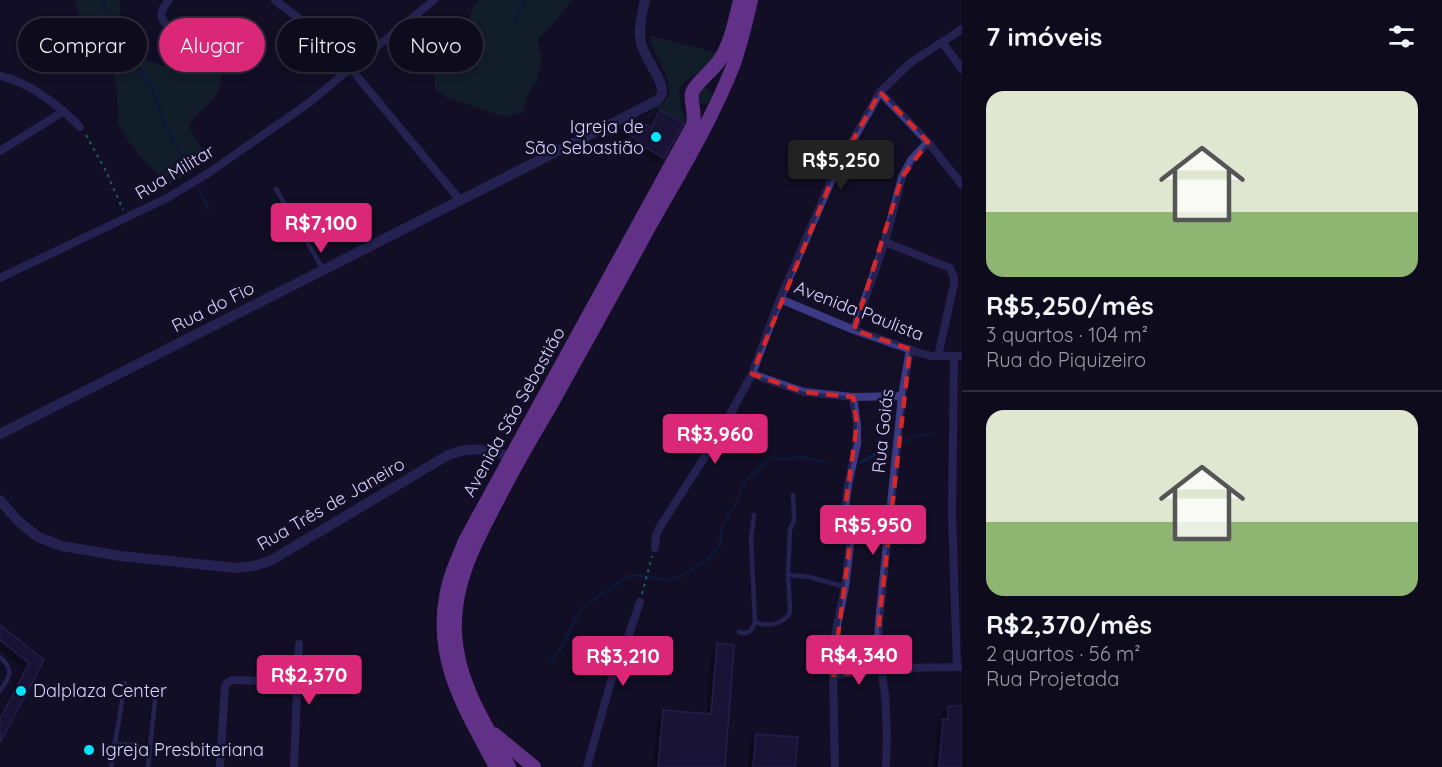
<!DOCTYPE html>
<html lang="pt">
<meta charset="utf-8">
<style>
body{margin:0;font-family:Quicksand,sans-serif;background:#171425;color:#f1f3f6;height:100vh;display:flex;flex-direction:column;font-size:22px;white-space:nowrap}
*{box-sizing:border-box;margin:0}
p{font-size:20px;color:#9b9ba3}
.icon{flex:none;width:33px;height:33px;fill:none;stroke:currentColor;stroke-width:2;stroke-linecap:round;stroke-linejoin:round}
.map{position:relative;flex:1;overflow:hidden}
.details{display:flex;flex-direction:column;background:#0e0b1c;width:480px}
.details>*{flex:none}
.top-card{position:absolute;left:18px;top:18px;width:570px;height:54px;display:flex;gap:12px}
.price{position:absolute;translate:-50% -51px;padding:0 14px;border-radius:6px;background:#db2777;color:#fff;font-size:20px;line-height:39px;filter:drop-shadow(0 2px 3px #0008)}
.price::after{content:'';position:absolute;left:50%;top:36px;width:18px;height:14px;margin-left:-9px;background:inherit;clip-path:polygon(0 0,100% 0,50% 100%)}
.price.current{background:#222;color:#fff}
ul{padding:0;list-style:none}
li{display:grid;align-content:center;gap:12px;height:318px;padding:0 24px}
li+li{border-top:2px solid #2e2b3b}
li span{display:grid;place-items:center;height:186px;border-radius:18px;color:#555}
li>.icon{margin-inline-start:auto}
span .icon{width:108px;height:108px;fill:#fffc;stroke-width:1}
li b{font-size:26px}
h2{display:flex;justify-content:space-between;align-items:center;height:72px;padding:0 24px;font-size:26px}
.pill{padding:0 21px;border-radius:27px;background:#0e0b1c;box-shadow:0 3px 9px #0003,0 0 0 2px #2e2b3b;font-size:21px;line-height:54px}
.pill.current{background:#db2777;color:#fff}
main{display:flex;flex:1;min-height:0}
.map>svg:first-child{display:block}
.green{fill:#12302f}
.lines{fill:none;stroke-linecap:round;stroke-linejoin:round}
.stream{stroke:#0c2248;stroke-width:3}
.building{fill:#241b47;stroke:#3b2d73;stroke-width:1.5;filter:url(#shadow)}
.path{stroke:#2fb8b0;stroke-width:2;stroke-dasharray:3 4.5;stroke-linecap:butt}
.service{stroke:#3d3a85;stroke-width:4.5}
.minor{stroke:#3d3a85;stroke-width:8}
.tertiary{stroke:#3d3a85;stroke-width:10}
.primary{stroke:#c25bff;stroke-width:14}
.marked{fill:none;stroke:#d62828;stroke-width:4.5;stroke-dasharray:12 8;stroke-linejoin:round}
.poi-dot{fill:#00e5ff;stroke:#130f26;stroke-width:2}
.labels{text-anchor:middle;stroke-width:5;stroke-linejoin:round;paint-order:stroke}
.poi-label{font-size:18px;fill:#d9d4ff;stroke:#130f26;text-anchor:start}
.street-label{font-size:18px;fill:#d9d4ff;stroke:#130f26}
</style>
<main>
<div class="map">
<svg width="962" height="767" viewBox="0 0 962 767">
<defs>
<filter id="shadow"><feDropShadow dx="-5" dy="5" stdDeviation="0" flood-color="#0009"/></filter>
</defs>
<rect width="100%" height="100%" fill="#130f26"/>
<!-- green -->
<path class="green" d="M 74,0 L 120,0 L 120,27 L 147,60 L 167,67 L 182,67 L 201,49 L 210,37 L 226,32 L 241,36 L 243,48 L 233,55 L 222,71 L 220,87 L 213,99 L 194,117 L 189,128 L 209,160 L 169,185 L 144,161 L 127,139 L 118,123 L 117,91 L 113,73 L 89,50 L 83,25 Z
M 481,0 L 573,0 L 569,3 L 556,21 L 538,40 L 542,62 L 537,81 L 529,92 L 522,113 L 505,117 L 449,98 L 435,89 L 434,71 L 444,63 L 466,63 L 466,52 L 462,37 L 474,6 Z
M 650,36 L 717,53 C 713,58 710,65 705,68 C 694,76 679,79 679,95 C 679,104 684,114 686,123 L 656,108 C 659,106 664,103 667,99 C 678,85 651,53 650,36 Z
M696 96a8 8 0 1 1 16 0a8 8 0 1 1-16 0Z"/>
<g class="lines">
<!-- stream -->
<path class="stream" d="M 105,0 L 104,13 L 112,41 L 128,56 L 151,86 L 164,122 L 191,174
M 512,24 L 525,0
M 199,189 L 209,210
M 904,442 L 916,436 L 932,434
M 861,462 L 874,455 L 888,451
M 552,659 L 563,645 L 572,626 L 581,609 L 625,578 L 636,575 L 667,580 L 679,577 L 707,560 L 720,545 L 722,525 L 734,507 L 745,482 L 771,458 L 785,459 L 803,457 L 824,462"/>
</g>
<!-- building -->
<path class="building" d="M 660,110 L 684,123 L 664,158 L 643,146 L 623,129 L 634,121 L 643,128 L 646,125 L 651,127 Z
M 0,625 L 44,660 L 0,743 L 0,719 L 29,663 L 0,640 Z
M 717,643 L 734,645 L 725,767 L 658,767 L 663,710 L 711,714 Z
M 962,705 L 962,767 L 939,767 L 943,719 L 948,720 L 948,707 Z
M 756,734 L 798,737 L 795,767 L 753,767 Z"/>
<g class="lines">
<!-- path -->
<path class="path" d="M 86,135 L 106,171 L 123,210
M 642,594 L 652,556"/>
<!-- service -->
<path class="service" d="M 276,189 L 323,269
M 754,515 L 751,540 L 755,622 C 769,627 778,625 789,615 L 790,609 L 788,575 L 790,529 L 794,521 L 794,514 L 793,495
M 788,575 L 810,577 L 845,587
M 739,632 C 748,635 752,631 755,622
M 0,657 C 15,671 10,676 0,691
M 114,744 L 133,745 L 150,749
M 111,767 L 125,683
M 148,767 L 156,691"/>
<!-- minor -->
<path class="minor" d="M 169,0 C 155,17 162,19 175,34
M 275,0 L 306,24 L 351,69 L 460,200
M 942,42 L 962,69
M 0,76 C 28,81 61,107 80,127
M 880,92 L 928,142 L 962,185
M 0,151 L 64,111
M 885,242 L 950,268 L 954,278 L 954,284 L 938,356
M 0,278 L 167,198 L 207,174 L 306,105 L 434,0
M 780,299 L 854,330 L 920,353 L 931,356 L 962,356
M 854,330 L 885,242 L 902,177 L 912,159 L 928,142
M 954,356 L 952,514 L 957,667
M 752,374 L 804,392 L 853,397 L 902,396
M 655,548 L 656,535 L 661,525 L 719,435 L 752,374 L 780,299 L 835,172 L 880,92 L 910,63 L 962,29
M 833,675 L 894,668 L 962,667
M 220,767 L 225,686 L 227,683 L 232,680 L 297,682
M 294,767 L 299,644
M 587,767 L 611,681 L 626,643 L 640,602
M 835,767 L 833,675 L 834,641 L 845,587 L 852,527 L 851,520 L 845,509 L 848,485 L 857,444 L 857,424 L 853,397
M 886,767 L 887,731 L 885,695 L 878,644 L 879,622 L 902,396 L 910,349"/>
<!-- tertiary -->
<path class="tertiary" d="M 0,434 L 658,100 C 660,96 662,96 662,91 C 663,80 644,57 641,43 C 638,29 642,14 645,0
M 0,500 L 18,521 L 38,537 L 62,546 L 121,556 L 236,568 L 253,566 L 270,561 L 448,455 C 471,446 488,449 510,457"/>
<!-- primary -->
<path class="primary" d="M 494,734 L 534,767
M 496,767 C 467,712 434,662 446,597 C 449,577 458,558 466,539 L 693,125 C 696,113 690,102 692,93 C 694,85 713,70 719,61 C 731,43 735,21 740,0
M 509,767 C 485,724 458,684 455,634 C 452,585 475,543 497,501 C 513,470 530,440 548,410 C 582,349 616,288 649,227 C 679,174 711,122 733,66 C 741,44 746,22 751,0"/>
</g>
<!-- marked area -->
<path d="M0 0H962V767H0ZM 880,92 L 928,142 L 902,177 L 854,330 L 910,349 L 879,622 L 881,670 L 833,675 L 852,527 L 845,509 L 857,424 L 853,397 L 804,392 L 752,374 L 835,172 Z" fill="#130f26" fill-opacity=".55" fill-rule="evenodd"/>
<path class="marked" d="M 880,92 L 928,142 L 902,177 L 854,330 L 910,349 L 879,622 L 881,670 L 833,675 L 852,527 L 845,509 L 857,424 L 853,397 L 804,392 L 752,374 L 835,172 Z"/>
<!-- markers -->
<g class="poi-dot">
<circle cx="656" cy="137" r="6"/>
<circle cx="21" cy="691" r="6"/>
<circle cx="89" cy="750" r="6"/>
</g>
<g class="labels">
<!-- poi labels -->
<g class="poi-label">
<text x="644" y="133" text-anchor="end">Igreja de<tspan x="644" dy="21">São Sebastião</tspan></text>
<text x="33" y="697">Dalplaza Center</text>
<text x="101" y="756">Igreja Presbiteriana</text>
</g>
<!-- street labels -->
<g class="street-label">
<text transform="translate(175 172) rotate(-31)" y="6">Rua Militar</text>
<text transform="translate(213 307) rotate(-27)" y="6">Rua do Fio</text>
<text transform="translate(859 311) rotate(21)" y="6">Avenida Paulista</text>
<text transform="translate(514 412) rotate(-61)" y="6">Avenida São Sebastião</text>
<text transform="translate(883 431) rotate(-84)" y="6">Rua Goiás</text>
<text transform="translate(331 504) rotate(-30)" y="6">Rua Três de Janeiro</text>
</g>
</g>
</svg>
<b class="price current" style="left:841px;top:191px">R$5,250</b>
<b class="price" style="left:321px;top:254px">R$7,100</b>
<b class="price" style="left:715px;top:465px">R$3,960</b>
<b class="price" style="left:873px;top:556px">R$5,950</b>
<b class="price" style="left:859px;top:686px">R$4,340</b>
<b class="price" style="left:623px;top:687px">R$3,210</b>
<b class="price" style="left:309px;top:706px">R$2,370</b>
<div class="top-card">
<a class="pill">Comprar</a>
<a class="pill current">Alugar</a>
<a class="pill">Filtros</a>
<a class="pill">Novo</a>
</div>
</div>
<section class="details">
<h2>7 imóveis<svg class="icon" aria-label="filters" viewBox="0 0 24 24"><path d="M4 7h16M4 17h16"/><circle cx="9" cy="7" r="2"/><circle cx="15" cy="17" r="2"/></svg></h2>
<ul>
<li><span style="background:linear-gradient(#dfe7d0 65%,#8fb573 0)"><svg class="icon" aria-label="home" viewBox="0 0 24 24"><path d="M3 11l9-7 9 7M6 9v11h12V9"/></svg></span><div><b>R$5,250/mês</b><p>3 quartos · 104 m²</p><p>Rua do Piquizeiro</p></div></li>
<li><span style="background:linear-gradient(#dfe7d0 60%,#8fb573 0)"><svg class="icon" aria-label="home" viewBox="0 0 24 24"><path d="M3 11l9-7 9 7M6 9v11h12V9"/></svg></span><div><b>R$2,370/mês</b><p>2 quartos · 56 m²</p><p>Rua Projetada</p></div></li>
</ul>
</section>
</main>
